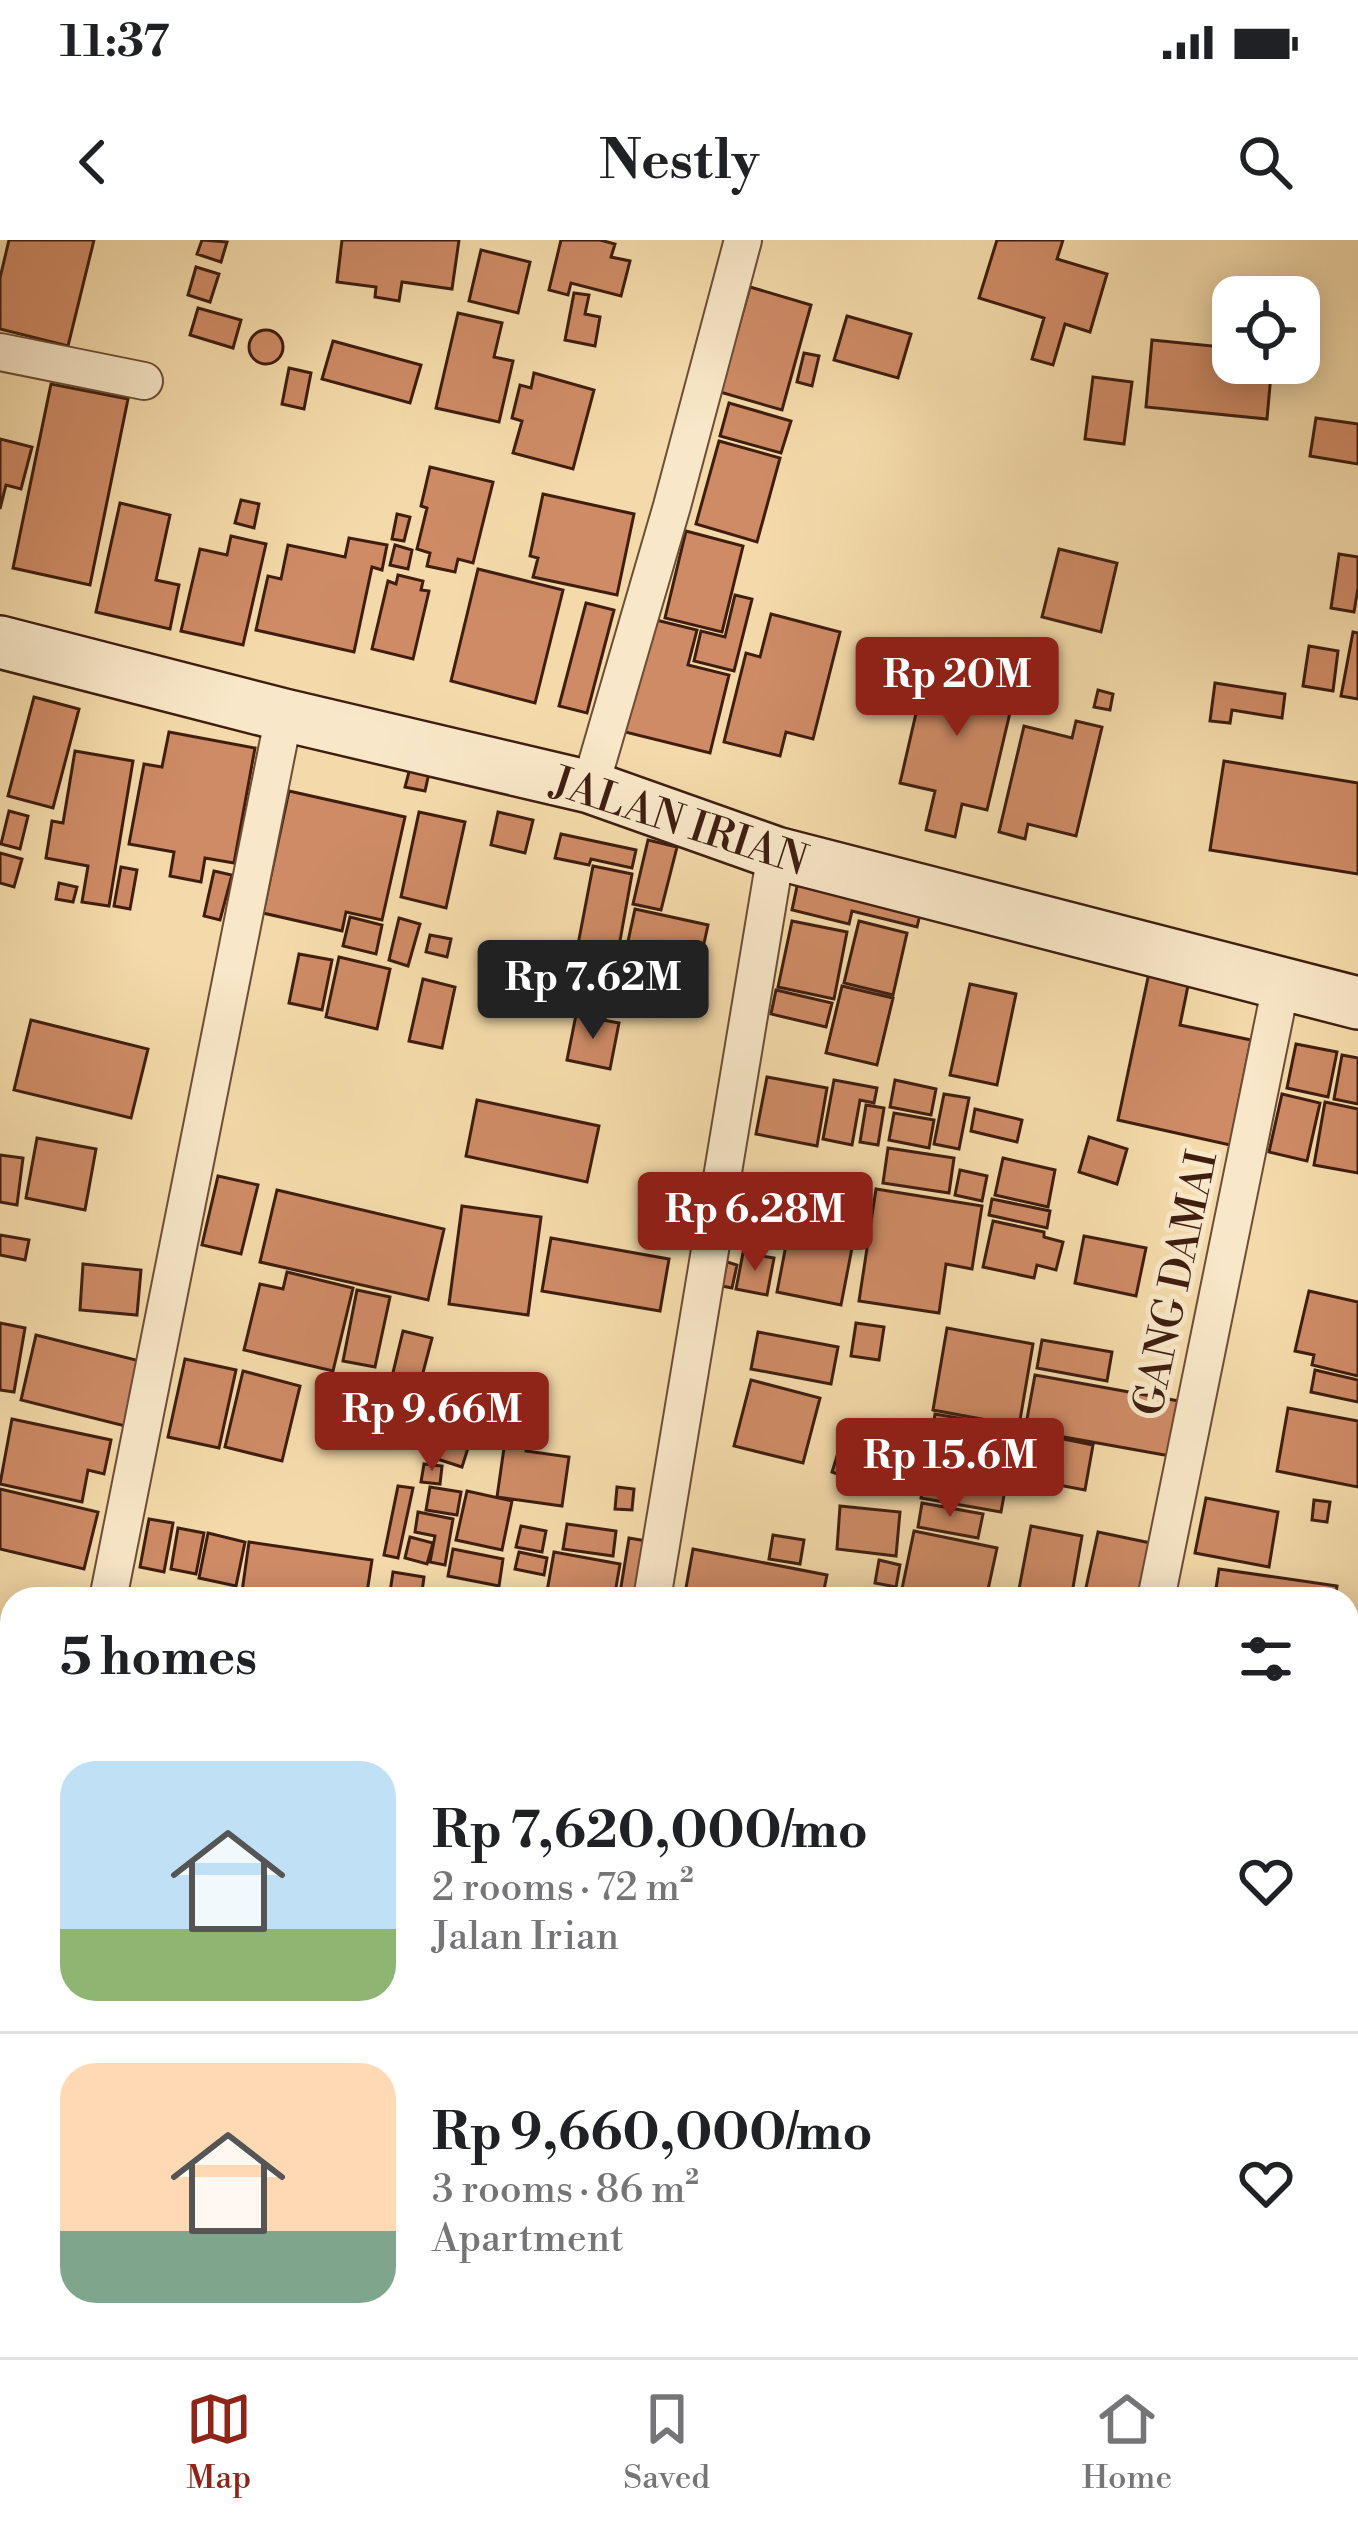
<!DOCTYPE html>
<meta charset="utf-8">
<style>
body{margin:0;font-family:"Libre Bodoni",serif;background:#f2f2f2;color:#202124;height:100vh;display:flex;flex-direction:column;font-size:45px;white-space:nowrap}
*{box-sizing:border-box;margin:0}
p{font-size:39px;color:#757577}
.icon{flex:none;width:66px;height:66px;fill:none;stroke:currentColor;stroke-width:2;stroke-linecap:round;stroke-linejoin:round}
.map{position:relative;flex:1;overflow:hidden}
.panel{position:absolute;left:0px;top:1347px;width:1359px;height:771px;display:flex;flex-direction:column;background:#fff;border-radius:36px 36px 0 0;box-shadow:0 6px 30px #0003}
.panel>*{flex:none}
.fabs{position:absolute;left:1212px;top:36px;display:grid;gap:24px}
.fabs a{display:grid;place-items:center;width:108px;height:108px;border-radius:24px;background:#fff;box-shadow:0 6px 30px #0003;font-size:60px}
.price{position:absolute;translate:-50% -102px;padding:0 27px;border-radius:12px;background:#8f2418;color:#fff;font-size:39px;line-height:78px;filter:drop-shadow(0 3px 6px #0008)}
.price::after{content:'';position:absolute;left:50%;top:72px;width:36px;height:27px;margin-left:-18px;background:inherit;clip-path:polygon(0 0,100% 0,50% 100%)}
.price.active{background:#222;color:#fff}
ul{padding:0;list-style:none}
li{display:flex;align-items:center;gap:36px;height:300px;padding:0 60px}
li+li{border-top:3px solid #e0e0e0}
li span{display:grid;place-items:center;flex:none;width:336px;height:240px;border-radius:36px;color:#555}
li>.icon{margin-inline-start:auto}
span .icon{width:144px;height:144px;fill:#fffc;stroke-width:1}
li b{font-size:51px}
h2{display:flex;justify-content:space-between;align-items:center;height:144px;padding:0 60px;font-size:51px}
.status{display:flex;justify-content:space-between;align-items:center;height:84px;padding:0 60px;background:#fff;direction:ltr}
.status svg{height:33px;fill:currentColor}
header{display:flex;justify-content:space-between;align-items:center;height:156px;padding:0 60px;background:#fff;font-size:54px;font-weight:700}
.tab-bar{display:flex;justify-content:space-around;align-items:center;height:168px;border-top:3px solid #e0e0e0;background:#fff;font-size:33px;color:#757577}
.tab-bar a{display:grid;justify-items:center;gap:6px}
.tab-bar .active{color:#8f2418}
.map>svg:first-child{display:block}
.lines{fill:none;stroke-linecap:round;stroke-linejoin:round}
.stream{stroke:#777c6e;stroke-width:12}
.building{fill:#ce8b66;stroke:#3f1e10;stroke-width:3}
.street-casing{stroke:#6c4d36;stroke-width:40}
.secondary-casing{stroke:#3f1e10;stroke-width:56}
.street{stroke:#f8e7c8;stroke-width:36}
.secondary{stroke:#f8e7c8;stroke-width:51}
.labels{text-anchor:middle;stroke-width:10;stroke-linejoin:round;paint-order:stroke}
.street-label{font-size:42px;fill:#3f1e10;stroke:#f8e7c8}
</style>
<div class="status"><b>11:37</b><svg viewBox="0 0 49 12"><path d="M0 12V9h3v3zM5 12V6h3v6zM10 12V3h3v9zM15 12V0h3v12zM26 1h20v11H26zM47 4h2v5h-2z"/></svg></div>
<header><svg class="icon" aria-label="back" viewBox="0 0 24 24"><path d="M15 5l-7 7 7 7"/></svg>Nestly<svg class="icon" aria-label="search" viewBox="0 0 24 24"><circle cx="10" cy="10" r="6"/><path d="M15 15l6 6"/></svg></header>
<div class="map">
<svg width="1358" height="2117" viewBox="0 0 1358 2117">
<rect width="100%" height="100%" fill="#f4daaa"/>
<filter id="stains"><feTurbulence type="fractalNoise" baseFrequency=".00167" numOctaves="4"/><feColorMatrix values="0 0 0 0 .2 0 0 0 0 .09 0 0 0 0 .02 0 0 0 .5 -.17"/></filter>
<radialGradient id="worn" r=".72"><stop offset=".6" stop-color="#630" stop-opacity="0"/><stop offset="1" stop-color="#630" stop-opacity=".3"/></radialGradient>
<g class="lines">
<!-- stream -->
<path class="stream" d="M 0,2069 L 12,2070
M 491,2106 L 565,2117"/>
</g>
<!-- building -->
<path class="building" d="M 9,0 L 94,0 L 68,106 L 0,89 L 0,38 Z
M 202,0 L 227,2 L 221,22 L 197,14 Z
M 342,0 L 459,0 L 452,49 L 402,42 L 399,61 L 375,57 L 376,47 L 337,42 Z
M 561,0 L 600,0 L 615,4 L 611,17 L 630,21 L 621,56 L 571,43 L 568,55 L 549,50 Z
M 997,0 L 1063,0 L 1057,19 L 1107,34 L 1090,92 L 1065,84 L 1053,125 L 1032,119 L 1044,78 L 979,58 Z
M 481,10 L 530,22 L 518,73 L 469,61 Z
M 196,27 L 219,34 L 210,62 L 188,55 Z
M 750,47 L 811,65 L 782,170 L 720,152 Z
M 574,53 L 589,55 L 585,74 L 600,77 L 595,106 L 565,100 Z
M 198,68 L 241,80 L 233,108 L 190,95 Z
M 458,73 L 502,83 L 494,117 L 513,121 L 499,182 L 436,168 Z
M 847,76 L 911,94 L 898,138 L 834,120 Z
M249 107a17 17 0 1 1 34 0a17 17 0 1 1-34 0Z
M 1152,100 L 1233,108 L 1233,123 L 1272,123 L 1267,179 L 1146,167 Z
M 333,101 L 421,125 L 410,163 L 322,139 Z
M 804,113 L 819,116 L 812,146 L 797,142 Z
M 289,128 L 311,133 L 304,169 L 282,164 Z
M 534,133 L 594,150 L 573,229 L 513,213 L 522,181 L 512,178 L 520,145 L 531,148 Z
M 1093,137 L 1132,142 L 1124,204 L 1085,199 Z
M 51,144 L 128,159 L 90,345 L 13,328 Z
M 729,163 L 791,181 L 781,213 L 720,196 Z
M 1316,178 L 1358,184 L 1358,224 L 1310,216 Z
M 0,199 L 32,207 L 21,249 L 6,245 L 0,269 Z
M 719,201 L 780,218 L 757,302 L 696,284 Z
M 430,227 L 493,242 L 473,323 L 458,319 L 455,332 L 427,326 L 430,313 L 417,309 L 427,268 L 421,266 Z
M 543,254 L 634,274 L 617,355 L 533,337 L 538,318 L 530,316 Z
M 241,260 L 259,264 L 254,288 L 235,283 Z
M 120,263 L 170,275 L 156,340 L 179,345 L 170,389 L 96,372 Z
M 397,274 L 410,277 L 404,301 L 392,299 Z
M 686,291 L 743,306 L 722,392 L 665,378 Z
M 231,296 L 266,304 L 243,405 L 181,391 L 200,309 L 227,315 Z
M 349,298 L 387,305 L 382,330 L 372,327 L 354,412 L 256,390 L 268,336 L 281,339 L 288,305 L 345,317 Z
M 395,305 L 412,310 L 408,329 L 390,325 Z
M 1059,309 L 1117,323 L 1101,392 L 1042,377 Z
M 1339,314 L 1358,317 L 1358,348 L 1354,372 L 1331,368 Z
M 478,329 L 563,350 L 535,463 L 451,441 Z
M 398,335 L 423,341 L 421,350 L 429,351 L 413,419 L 372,409 L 388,341 L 396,344 Z
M 735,355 L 752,359 L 734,431 L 694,421 L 701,391 L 725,397 Z
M 586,363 L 614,370 L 587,473 L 559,466 Z
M 771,374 L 840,392 L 813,499 L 786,492 L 780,516 L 724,502 L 746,413 L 760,417 Z
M 652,379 L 697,390 L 688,425 L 729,435 L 710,513 L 625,492 Z
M 1353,392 L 1358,393 L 1358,459 L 1341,456 Z
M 1309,406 L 1338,411 L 1333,451 L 1303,446 Z
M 978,411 L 998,414 L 995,427 L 975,423 Z
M 929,417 L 994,432 L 992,437 L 1017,443 L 987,570 L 962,564 L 955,597 L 926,590 L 935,551 L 900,543 Z
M 1215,443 L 1285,454 L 1282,478 L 1232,470 L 1230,483 L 1210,481 Z
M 1098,450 L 1113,454 L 1110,470 L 1094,467 Z
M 34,457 L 79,469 L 53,568 L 8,556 Z
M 1076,481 L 1102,487 L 1076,596 L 1028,584 L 1025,599 L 999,592 L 1024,486 L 1072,498 Z
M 169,492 L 255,508 L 234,623 L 205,618 L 201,642 L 170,636 L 174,612 L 129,604 L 144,524 L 162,527 Z
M 75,511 L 133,521 L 109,666 L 82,662 L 88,626 L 46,618 L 52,581 L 63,583 Z
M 1224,521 L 1358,543 L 1358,634 L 1210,610 Z
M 410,528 L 429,533 L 425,551 L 405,547 Z
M 289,551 L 405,577 L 382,680 L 346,672 L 342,691 L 263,673 Z
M 9,571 L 28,576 L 20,609 L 1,604 Z
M 419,572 L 465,582 L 446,668 L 401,657 Z
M 498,572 L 533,580 L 525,613 L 491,605 Z
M 561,594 L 636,610 L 632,628 L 591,619 L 589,625 L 555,618 Z
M 648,600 L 677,607 L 661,670 L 633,664 Z
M 0,613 L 22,619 L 14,647 L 0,643 Z
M 593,626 L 632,634 L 616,723 L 576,715 Z
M 121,627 L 137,630 L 130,669 L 114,666 Z
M 214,631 L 232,635 L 220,680 L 204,676 Z
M 799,637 L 922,666 L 917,687 L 852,671 L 849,684 L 792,670 Z
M 59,643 L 77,647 L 73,662 L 56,659 Z
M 635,669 L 708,685 L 690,768 L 617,752 Z
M 350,677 L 382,685 L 376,714 L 343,706 Z
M 399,678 L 420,684 L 408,726 L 389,720 Z
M 792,681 L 847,692 L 834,759 L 778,747 Z
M 859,681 L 907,693 L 893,755 L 844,743 Z
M 430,695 L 451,699 L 447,717 L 426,712 Z
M 534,707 L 572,715 L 561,765 L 523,756 Z
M 299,714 L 332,720 L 322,770 L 289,763 Z
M 339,717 L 390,729 L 377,789 L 326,777 Z
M 575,719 L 611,726 L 601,771 L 565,763 Z
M 1150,728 L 1190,736 L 1180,785 L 1251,800 L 1230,905 L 1118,880 Z
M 507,733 L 526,737 L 521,757 L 503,753 Z
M 423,739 L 455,747 L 442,808 L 409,801 Z
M 970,744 L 1016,754 L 997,845 L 950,835 Z
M 842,746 L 893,758 L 877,825 L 826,813 Z
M 776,750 L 832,763 L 826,787 L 771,774 Z
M 576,775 L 619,783 L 610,829 L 567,820 Z
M 31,780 L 148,809 L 131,878 L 14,850 Z
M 1296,804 L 1337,812 L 1328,857 L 1287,848 Z
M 1342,815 L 1358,818 L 1358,864 L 1334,859 Z
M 767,837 L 827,848 L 817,906 L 756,894 Z
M 834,840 L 877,848 L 874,863 L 860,860 L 852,905 L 823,899 Z
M 895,840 L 936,849 L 931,875 L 890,867 Z
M 944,854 L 969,858 L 959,909 L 934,904 Z
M 1282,854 L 1320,863 L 1307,921 L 1269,912 Z
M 477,860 L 599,886 L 587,942 L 466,916 Z
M 1325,862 L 1358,869 L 1358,933 L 1314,925 Z
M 866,865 L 884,868 L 878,905 L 860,902 Z
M 975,869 L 1022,880 L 1017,902 L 971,891 Z
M 894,873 L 934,880 L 929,908 L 889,900 Z
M 1089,897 L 1127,909 L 1117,944 L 1079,932 Z
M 37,898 L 96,909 L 85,970 L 26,958 Z
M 888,908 L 954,918 L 949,953 L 883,943 Z
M 0,915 L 23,918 L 17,965 L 0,962 Z
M 1003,918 L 1055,930 L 1048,967 L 995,955 Z
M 960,930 L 987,936 L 982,961 L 955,955 Z
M 218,936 L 258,945 L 241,1014 L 202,1005 Z
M 649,946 L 669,949 L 667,966 L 646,962 Z
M 876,949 L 982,966 L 972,1029 L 946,1024 L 939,1073 L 859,1061 Z
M 277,950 L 444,989 L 428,1060 L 260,1022 Z
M 796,953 L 843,963 L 835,1005 L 852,1008 L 841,1065 L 777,1052 Z
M 992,959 L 1050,971 L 1047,988 L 989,975 Z
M 462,966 L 541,977 L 528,1075 L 449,1064 Z
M 650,976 L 673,980 L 668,1007 L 646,1003 Z
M 993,981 L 1044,992 L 1044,997 L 1063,1002 L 1056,1030 L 1037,1025 L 1034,1038 L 983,1027 Z
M 0,995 L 29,1000 L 25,1020 L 0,1015 Z
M 1084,996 L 1146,1008 L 1136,1056 L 1075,1043 Z
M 551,998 L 669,1019 L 660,1071 L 542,1051 Z
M 743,1013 L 774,1018 L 767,1055 L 736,1049 Z
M 727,1022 L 737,1025 L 732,1048 L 722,1046 Z
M 83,1024 L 141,1030 L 137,1075 L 80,1070 Z
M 287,1032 L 353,1048 L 333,1131 L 244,1110 L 260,1044 L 283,1049 Z
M 357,1050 L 390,1057 L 375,1127 L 343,1121 Z
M 1309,1051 L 1358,1062 L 1358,1136 L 1312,1125 L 1314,1115 L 1295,1111 Z
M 0,1083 L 25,1088 L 14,1152 L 0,1150 Z
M 856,1083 L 884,1087 L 879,1120 L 851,1116 Z
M 947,1088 L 1033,1104 L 1019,1186 L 933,1170 Z
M 403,1091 L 432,1098 L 418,1152 L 390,1145 Z
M 758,1092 L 838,1107 L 831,1144 L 751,1129 Z
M 36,1095 L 140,1121 L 125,1186 L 21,1160 Z
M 1042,1100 L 1112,1112 L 1107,1141 L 1037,1128 Z
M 185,1119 L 236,1130 L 219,1208 L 168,1197 Z
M 1315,1130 L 1358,1140 L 1358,1162 L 1311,1152 Z
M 243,1131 L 300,1146 L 282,1221 L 225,1207 Z
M 1035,1135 L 1179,1161 L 1170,1216 L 1025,1190 Z
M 751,1140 L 820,1158 L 803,1223 L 734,1206 Z
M 450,1162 L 469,1167 L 465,1184 L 446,1178 Z
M 1288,1168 L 1358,1181 L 1358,1247 L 1277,1231 Z
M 935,1174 L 1016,1188 L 1001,1272 L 921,1258 Z
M 12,1179 L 111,1200 L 104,1234 L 88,1230 L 82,1262 L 0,1244 Z
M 439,1180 L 473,1192 L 462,1227 L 428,1216 Z
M 1019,1190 L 1093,1205 L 1085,1250 L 1011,1236 Z
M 506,1194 L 528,1197 L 526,1211 L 569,1217 L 562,1266 L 497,1257 Z
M 841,1203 L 855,1207 L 846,1237 L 832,1232 Z
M 858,1211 L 897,1225 L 888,1254 L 849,1240 Z
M 424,1224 L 442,1226 L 440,1244 L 421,1242 Z
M 398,1246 L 413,1248 L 398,1318 L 384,1315 Z
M 430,1247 L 461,1252 L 457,1275 L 426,1270 Z
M 617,1247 L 634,1249 L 632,1270 L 615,1269 Z
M 0,1249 L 98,1272 L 84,1329 L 0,1309 Z
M 467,1251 L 512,1261 L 502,1310 L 456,1300 Z
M 1206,1258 L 1278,1272 L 1269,1327 L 1195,1313 Z
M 1314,1260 L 1330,1262 L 1327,1282 L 1312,1280 Z
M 922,1263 L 983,1274 L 978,1298 L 918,1287 Z
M 840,1266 L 900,1272 L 896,1316 L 837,1309 Z
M 418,1272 L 453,1279 L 445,1325 L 430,1322 L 435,1296 L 415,1292 Z
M 149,1279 L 173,1283 L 164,1332 L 140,1327 Z
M 567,1284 L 616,1291 L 613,1316 L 563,1309 Z
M 521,1286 L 546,1291 L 542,1312 L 516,1307 Z
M 1031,1286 L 1082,1296 L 1071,1359 L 1019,1349 Z
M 178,1288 L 204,1293 L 196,1334 L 171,1329 Z
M 914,1291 L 997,1308 L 986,1359 L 949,1359 L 902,1349 Z
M 1098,1292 L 1160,1305 L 1148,1359 L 1084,1357 Z
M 208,1293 L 245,1302 L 236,1346 L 199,1338 Z
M 773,1295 L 804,1300 L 800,1324 L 769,1319 Z
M 410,1297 L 433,1303 L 427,1324 L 405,1318 Z
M 629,1298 L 658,1303 L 649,1359 L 619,1359 Z
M 249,1302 L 372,1320 L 366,1359 L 241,1359 Z
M 453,1309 L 503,1319 L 499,1346 L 448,1336 Z
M 693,1309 L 827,1335 L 822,1359 L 684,1359 Z
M 519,1312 L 547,1318 L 544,1335 L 515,1329 Z
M 554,1312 L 620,1324 L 614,1359 L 546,1357 Z
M 879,1320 L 900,1325 L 896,1347 L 875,1343 Z
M 1219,1329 L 1337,1346 L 1335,1359 L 1194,1359 L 1195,1353 L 1215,1355 Z
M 393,1332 L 424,1337 L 421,1359 L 389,1359 Z
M 1347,1449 L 1358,1452 L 1358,1472 L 1353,1490 L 1347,1489 Z
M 1347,1540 L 1358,1542 L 1358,1614 L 1347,1669 Z
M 0,1639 L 12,1642 L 2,1686 L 0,1686 Z
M 1358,1640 L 1358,1695 L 1347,1693 Z
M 0,1691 L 12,1693 L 12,1767 L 0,1765 Z
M 1347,1785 L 1358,1788 L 1358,1968 L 1347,1966 Z
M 1347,2047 L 1358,2050 L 1358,2085 L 1347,2082 Z
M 30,2106 L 92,2106 L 91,2117 L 28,2117 Z
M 163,2106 L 185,2106 L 184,2117 L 163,2117 Z
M 682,2106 L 721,2106 L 719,2117 L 680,2117 Z
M 770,2106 L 801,2106 L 821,2109 L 820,2117 L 769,2117 Z
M 951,2106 L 986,2106 L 983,2117 L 948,2117 Z
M 192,2109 L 259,2114 L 259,2117 L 191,2117 Z"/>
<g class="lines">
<defs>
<path id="street" d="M 0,112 L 144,141
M 590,547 L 672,266 L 743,0
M 108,1359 L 284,475
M 652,1359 L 776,613
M 1156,1359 L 1281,745
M 0,1471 L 12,1474
M 1347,1765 L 1358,1767
M 0,1980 L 12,1908
M 1004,2117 L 1006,2106"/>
<path id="secondary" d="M 0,402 L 284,475 L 590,547 L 776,613 L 1358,763"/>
</defs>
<!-- street casing -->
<use href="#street" class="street-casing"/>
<!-- secondary casing -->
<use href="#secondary" class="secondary-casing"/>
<!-- street -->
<use href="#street" class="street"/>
<!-- secondary -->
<use href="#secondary" class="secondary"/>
</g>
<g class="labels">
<!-- street labels -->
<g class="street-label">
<text transform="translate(680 580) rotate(18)" y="15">JALAN IRIAN</text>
<text transform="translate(1174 1043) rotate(-78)" y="15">GANG DAMAI</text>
</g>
</g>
<rect width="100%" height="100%" filter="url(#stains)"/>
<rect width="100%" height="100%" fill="url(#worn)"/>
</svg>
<div class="fabs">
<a><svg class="icon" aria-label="locate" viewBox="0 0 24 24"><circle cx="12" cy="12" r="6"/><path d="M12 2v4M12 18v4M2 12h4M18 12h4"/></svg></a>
</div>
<b class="price" style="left:957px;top:499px">Rp 20M</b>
<b class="price active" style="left:593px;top:802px">Rp 7.62M</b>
<b class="price" style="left:755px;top:1034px">Rp 6.28M</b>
<b class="price" style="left:432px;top:1234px">Rp 9.66M</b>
<b class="price" style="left:950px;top:1280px">Rp 15.6M</b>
<section class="panel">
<h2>5 homes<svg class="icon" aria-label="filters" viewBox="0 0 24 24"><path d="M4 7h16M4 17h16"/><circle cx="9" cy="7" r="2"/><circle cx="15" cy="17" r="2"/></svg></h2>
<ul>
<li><span style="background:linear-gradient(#bfe0f5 70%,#8fb573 0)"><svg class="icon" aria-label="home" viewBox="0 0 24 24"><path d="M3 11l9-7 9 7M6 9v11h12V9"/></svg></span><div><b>Rp 7,620,000/mo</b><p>2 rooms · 72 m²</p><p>Jalan Irian</p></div><svg class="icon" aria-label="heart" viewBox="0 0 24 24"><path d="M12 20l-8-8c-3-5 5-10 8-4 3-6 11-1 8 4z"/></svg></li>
<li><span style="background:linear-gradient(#ffd9b3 70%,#7fa58c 0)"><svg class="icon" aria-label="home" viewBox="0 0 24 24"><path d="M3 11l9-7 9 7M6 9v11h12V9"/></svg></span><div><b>Rp 9,660,000/mo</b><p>3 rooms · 86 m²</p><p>Apartment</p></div><svg class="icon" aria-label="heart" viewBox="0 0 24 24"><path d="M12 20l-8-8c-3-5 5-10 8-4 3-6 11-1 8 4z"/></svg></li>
</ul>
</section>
</div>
<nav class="tab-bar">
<a class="active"><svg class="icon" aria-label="map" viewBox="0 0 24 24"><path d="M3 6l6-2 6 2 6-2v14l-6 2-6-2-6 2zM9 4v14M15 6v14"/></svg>Map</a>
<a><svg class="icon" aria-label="saved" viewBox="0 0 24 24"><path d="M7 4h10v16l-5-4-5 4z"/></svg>Saved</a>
<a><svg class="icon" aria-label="home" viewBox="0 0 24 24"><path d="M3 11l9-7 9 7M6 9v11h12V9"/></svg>Home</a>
</nav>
